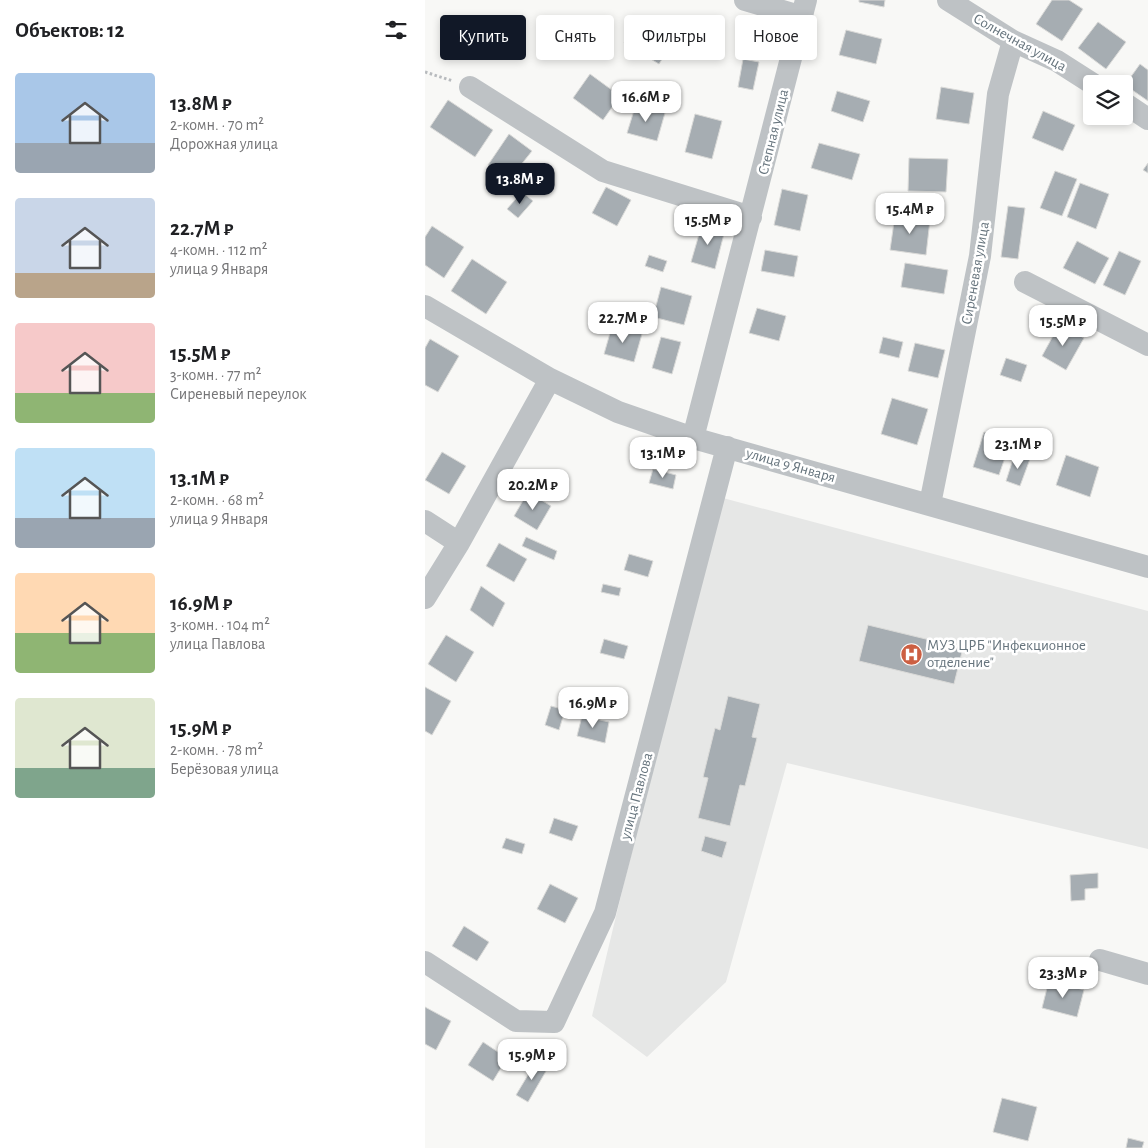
<!DOCTYPE html>
<html lang="ru">
<meta charset="utf-8">
<style>
body{margin:0;font-family:"Alegreya Sans",sans-serif;background:#f6f6f6;color:#202124;height:100vh;display:flex;flex-direction:column;font-size:19px;white-space:nowrap}
*{box-sizing:border-box;margin:0}
p{font-size:16px;color:#757577}
.icon{flex:none;width:28px;height:28px;fill:none;stroke:currentColor;stroke-width:2;stroke-linecap:round;stroke-linejoin:round}
.map{position:relative;flex:1;overflow:hidden}
.sheet{display:flex;flex-direction:column;background:#fff;width:425px}
.sheet>*{flex:none}
.hud{position:absolute;left:15px;top:15px;width:475px;height:45px;display:flex;gap:10px}
.fabs{position:absolute;left:658px;top:75px;display:grid;gap:10px}
.fabs a{display:grid;place-items:center;width:50px;height:50px;border-radius:5px;background:#fff;box-shadow:0 2px 8px #0003;font-size:25px}
.price{position:absolute;translate:-50% -42px;padding:0 11px;border-radius:10px;background:#fff;color:#222;font-size:16px;line-height:32px;filter:drop-shadow(0 1px 2px #0008)}
.price::after{content:'';position:absolute;left:50%;top:30px;width:15px;height:11px;margin-left:-8px;background:inherit;clip-path:polygon(0 0,100% 0,50% 100%)}
.price.selected{background:#111827;color:#fff}
ul{padding:0;list-style:none}
li{display:flex;align-items:center;gap:15px;height:125px;padding:0 15px}
li span{display:grid;place-items:center;flex:none;width:140px;height:100px;border-radius:5px;color:#555}
li>.icon{margin-inline-start:auto}
span .icon{width:60px;height:60px;fill:#fffc;stroke-width:1}
li b{font-size:21px}
h2{display:flex;justify-content:space-between;align-items:center;height:60px;padding:0 15px;font-size:21px}
.tag{padding:0 18px;border-radius:5px;background:#fff;box-shadow:0 2px 8px #0003;font-size:18px;line-height:45px}
.tag.selected{background:#111827;color:#fff}
main{display:flex;flex:1;min-height:0}
.map>svg:first-child{display:block}
.built{fill:#e6e7e6}
.building{fill:#a6adb2;stroke:#dadad8}
.lines{fill:none;stroke-linecap:round;stroke-linejoin:round}
.path{stroke:#b8bbbe;stroke-width:3;stroke-dasharray:2.5 2.5;stroke-linecap:butt}
.minor{stroke:#bec2c5;stroke-width:22}
.labels{text-anchor:middle;stroke-width:5;stroke-linejoin:round;paint-order:stroke}
.street-label{font-size:15px;fill:#66747d;stroke:#fff}
.poi-label{font-size:15px;fill:#66747d;stroke:#fff;text-anchor:start}
</style>
<main>
<section class="sheet">
<h2>Объектов: 12<svg class="icon" aria-label="filters" viewBox="0 0 24 24"><path d="M4 7h16M4 17h16"/><circle cx="9" cy="7" r="2"/><circle cx="15" cy="17" r="2"/></svg></h2>
<ul>
<li><span style="background:linear-gradient(#a9c7e8 70%,#9aa5b1 0)"><svg class="icon" aria-label="home" viewBox="0 0 24 24"><path d="M3 11l9-7 9 7M6 9v11h12V9"/></svg></span><div><b>13.8M ₽</b><p>2-комн. · 70 m²</p><p>Дорожная улица</p></div></li>
<li><span style="background:linear-gradient(#c9d6e8 75%,#b9a48a 0)"><svg class="icon" aria-label="home" viewBox="0 0 24 24"><path d="M3 11l9-7 9 7M6 9v11h12V9"/></svg></span><div><b>22.7M ₽</b><p>4-комн. · 112 m²</p><p>улица 9 Января</p></div></li>
<li><span style="background:linear-gradient(#f6c9c9 70%,#8fb573 0)"><svg class="icon" aria-label="home" viewBox="0 0 24 24"><path d="M3 11l9-7 9 7M6 9v11h12V9"/></svg></span><div><b>15.5M ₽</b><p>3-комн. · 77 m²</p><p>Сиреневый переулок</p></div></li>
<li><span style="background:linear-gradient(#bfe0f5 70%,#9aa5b1 0)"><svg class="icon" aria-label="home" viewBox="0 0 24 24"><path d="M3 11l9-7 9 7M6 9v11h12V9"/></svg></span><div><b>13.1M ₽</b><p>2-комн. · 68 m²</p><p>улица 9 Января</p></div></li>
<li><span style="background:linear-gradient(#ffd9b3 60%,#8fb573 0)"><svg class="icon" aria-label="home" viewBox="0 0 24 24"><path d="M3 11l9-7 9 7M6 9v11h12V9"/></svg></span><div><b>16.9M ₽</b><p>3-комн. · 104 m²</p><p>улица Павлова</p></div></li>
<li><span style="background:linear-gradient(#dfe7d0 70%,#7fa58c 0)"><svg class="icon" aria-label="home" viewBox="0 0 24 24"><path d="M3 11l9-7 9 7M6 9v11h12V9"/></svg></span><div><b>15.9M ₽</b><p>2-комн. · 78 m²</p><p>Берёзовая улица</p></div></li>
</ul>
</section>
<div class="map">
<svg width="723" height="1148" viewBox="0 0 723 1148">
<rect width="100%" height="100%" fill="#f8f8f6"/>
<!-- built -->
<path class="built" d="M 298,498 L 723,611 L 723,849 L 362,763 L 301,982 L 222,1057 L 167,1016 L 198,887 Z"/>
<!-- building -->
<path class="building" d="M 434,0 L 460,0 L 459,7 L 434,2 Z
M 627,0 L 644,0 L 658,9 L 637,41 L 611,24 Z
M 214,17 L 250,39 L 234,64 L 199,43 Z
M 673,22 L 701,42 L 681,69 L 653,48 Z
M 421,30 L 457,39 L 451,64 L 414,55 Z
M 318,59 L 334,62 L 328,90 L 313,87 Z
M 715,64 L 723,70 L 723,101 L 700,85 Z
M 165,74 L 195,96 L 178,120 L 148,98 Z
M 516,87 L 549,93 L 544,124 L 511,119 Z
M 412,91 L 445,101 L 438,122 L 406,111 Z
M 23,100 L 68,130 L 50,157 L 5,127 Z
M 211,104 L 240,113 L 232,141 L 202,133 Z
M 618,111 L 650,125 L 638,151 L 607,138 Z
M 270,114 L 297,121 L 287,159 L 260,152 Z
M 84,134 L 107,151 L 83,181 L 63,165 Z
M 394,143 L 435,154 L 427,180 L 386,168 Z
M 484,158 L 523,159 L 521,192 L 483,191 Z
M 723,163 L 723,173 L 718,170 Z
M 630,171 L 652,179 L 637,216 L 615,208 Z
M 655,183 L 684,194 L 671,229 L 642,217 Z
M 181,187 L 206,200 L 192,226 L 167,213 Z
M 357,189 L 383,195 L 375,231 L 349,225 Z
M 97,192 L 108,201 L 93,218 L 82,209 Z
M 583,206 L 600,208 L 593,259 L 576,257 Z
M 470,215 L 505,220 L 501,255 L 465,250 Z
M 277,224 L 300,230 L 290,269 L 266,262 Z
M 7,226 L 39,247 L 19,278 L 0,265 L 0,237 Z
M 652,241 L 684,258 L 670,284 L 638,268 Z
M 340,250 L 373,256 L 369,277 L 336,271 Z
M 694,251 L 716,261 L 700,295 L 678,285 Z
M 224,255 L 242,261 L 238,272 L 220,266 Z
M 47,259 L 82,282 L 61,314 L 26,291 Z
M 480,263 L 523,270 L 519,294 L 476,287 Z
M 236,287 L 267,296 L 259,325 L 228,317 Z
M 332,308 L 361,316 L 354,341 L 324,333 Z
M 634,325 L 659,338 L 641,370 L 617,356 Z
M 187,326 L 217,334 L 209,362 L 179,354 Z
M 236,337 L 256,342 L 247,374 L 227,368 Z
M 458,337 L 478,342 L 474,358 L 454,353 Z
M 5,339 L 34,356 L 13,392 L 0,385 L 0,348 Z
M 490,343 L 520,350 L 513,378 L 483,371 Z
M 581,358 L 602,365 L 596,382 L 575,375 Z
M 467,398 L 503,409 L 492,445 L 456,434 Z
M 559,432 L 586,440 L 574,475 L 548,467 Z
M 17,452 L 41,466 L 24,494 L 0,480 Z
M 590,453 L 605,459 L 595,486 L 581,481 Z
M 641,455 L 674,467 L 665,497 L 631,485 Z
M 228,469 L 251,475 L 248,489 L 224,483 Z
M 103,492 L 126,506 L 112,530 L 89,516 Z
M 101,537 L 132,551 L 129,560 L 97,546 Z
M 74,543 L 102,559 L 89,582 L 61,566 Z
M 204,554 L 228,561 L 223,577 L 199,570 Z
M 178,584 L 196,588 L 194,596 L 176,592 Z
M 56,586 L 80,603 L 68,627 L 45,610 Z
M 443,625 L 538,648 L 529,684 L 434,661 Z
M 21,635 L 49,652 L 31,682 L 3,664 Z
M 179,639 L 203,646 L 199,659 L 175,653 Z
M 0,687 L 26,701 L 7,735 L 0,731 Z
M 303,696 L 335,704 L 327,737 L 332,738 L 320,786 L 315,785 L 305,826 L 273,818 L 283,778 L 278,777 L 290,728 L 295,730 Z
M 126,706 L 140,710 L 134,730 L 120,725 Z
M 157,716 L 184,722 L 180,743 L 152,736 Z
M 129,818 L 153,826 L 147,841 L 124,833 Z
M 280,836 L 302,842 L 297,858 L 276,851 Z
M 81,838 L 100,844 L 97,854 L 77,848 Z
M 673,873 L 673,888 L 660,889 L 660,900 L 646,901 L 645,875 Z
M 125,884 L 153,898 L 140,923 L 112,909 Z
M 39,926 L 64,942 L 52,961 L 27,946 Z
M 624,980 L 659,990 L 652,1017 L 617,1008 Z
M 0,1007 L 26,1021 L 11,1050 L 0,1044 Z
M 58,1042 L 82,1058 L 68,1081 L 43,1065 Z
M 112,1060 L 124,1066 L 103,1102 L 91,1095 Z
M 577,1098 L 612,1107 L 603,1141 L 568,1132 Z
M 703,1138 L 719,1142 L 717,1148 L 701,1148 Z"/>
<g class="lines">
<!-- path -->
<path class="path" d="M 0,72 L 28,81"/>
<!-- minor -->
<path class="minor" d="M 320,0 L 378,17
M 523,0 L 588,41 L 632,61 L 668,84
M 45,87 L 178,171 L 326,217
M 699,103 L 723,119
M 600,282 L 723,345
M 0,306 L 125,379 L 193,412 L 268,438 L 723,567
M 268,438 L 381,0
M 505,504 L 555,256 L 573,94 L 588,41
M 0,521 L 34,543
M 0,598 L 34,543 L 125,379
M 675,960 L 723,974
M 0,962 L 91,1021 L 129,1022 L 180,913 L 302,447"/>
</g>
<!-- icons -->
<defs>
<symbol id="hospital-disc" viewBox="-11 -11 22 22"><circle r="9.5" fill="#cc5f42" stroke="#fff"/><path d="M-5-5h3v3.5h4V-5h3V5h-3V1.5h-4V5h-3Z" fill="#fff"/></symbol>
</defs>
<g fill-rule="evenodd">
<use href="#hospital-disc" x="474" y="642" width="25" height="25"/>
</g>
<g class="labels">
<!-- street labels -->
<g class="street-label">
<text transform="translate(595 42) rotate(29)" y="5">Солнечная улица</text>
<text transform="translate(348 132) rotate(-76)" y="5">Степная улица</text>
<text transform="translate(550 273) rotate(-80)" y="5">Сиреневая улица</text>
<text transform="translate(366 465) rotate(16)" y="5">улица 9 Января</text>
<text transform="translate(211 796) rotate(-75)" y="5">улица Павлова</text>
</g>
<!-- poi labels -->
<g class="poi-label">
<text x="502" y="650">МУЗ ЦРБ "Инфекционное<tspan x="502" dy="17">отделение"</tspan></text>
</g>
</g>
</svg>
<div class="fabs">
<a><svg class="icon" aria-label="layers" viewBox="0 0 24 24"><path d="M12 4l9 5-9 5-9-5zM3 14l9 5 9-5"/></svg></a>
</div>
<b class="price" style="left:221px;top:123px">16.6M ₽</b>
<b class="price selected" style="left:95px;top:205px">13.8M ₽</b>
<b class="price" style="left:485px;top:235px">15.4M ₽</b>
<b class="price" style="left:283px;top:246px">15.5M ₽</b>
<b class="price" style="left:198px;top:344px">22.7M ₽</b>
<b class="price" style="left:638px;top:347px">15.5M ₽</b>
<b class="price" style="left:593px;top:470px">23.1M ₽</b>
<b class="price" style="left:238px;top:479px">13.1M ₽</b>
<b class="price" style="left:108px;top:511px">20.2M ₽</b>
<b class="price" style="left:168px;top:729px">16.9M ₽</b>
<b class="price" style="left:638px;top:999px">23.3M ₽</b>
<b class="price" style="left:107px;top:1081px">15.9M ₽</b>
<div class="hud">
<a class="tag selected">Купить</a>
<a class="tag">Снять</a>
<a class="tag">Фильтры</a>
<a class="tag">Новое</a>
</div>
</div>
</main>
